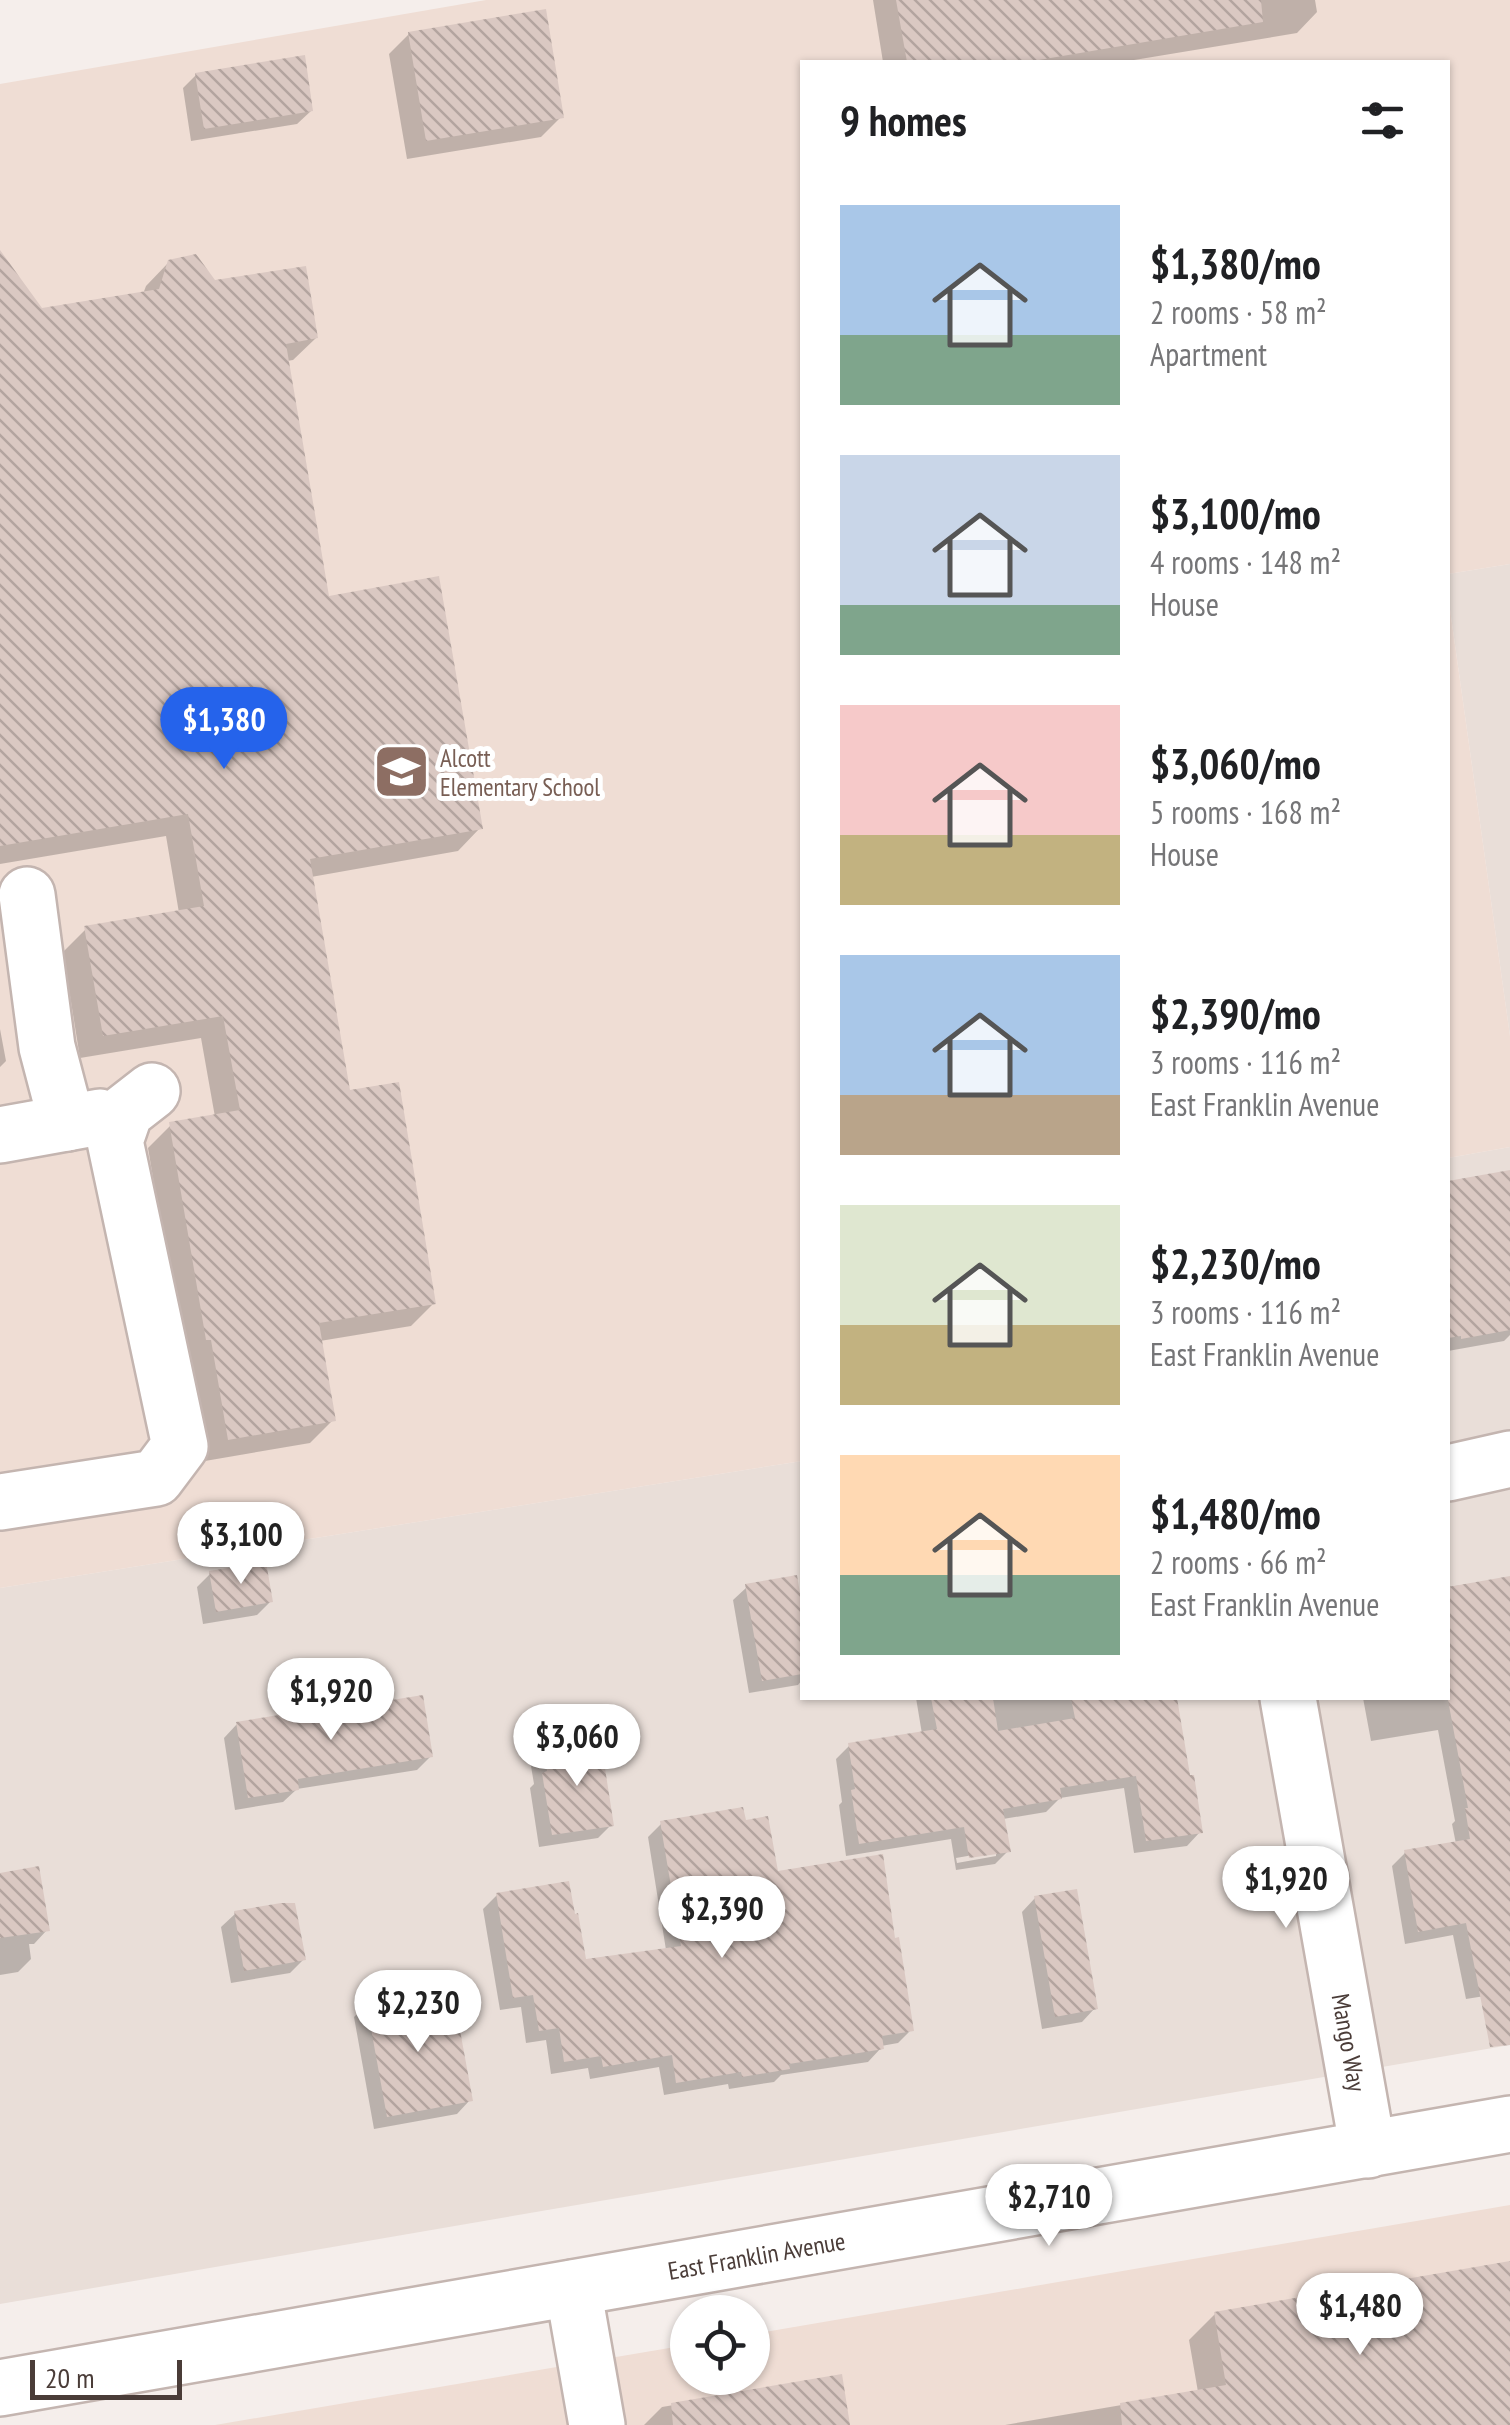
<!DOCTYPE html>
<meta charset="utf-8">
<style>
body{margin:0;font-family:"PT Sans Narrow",sans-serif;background:#f2f2f2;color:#202124;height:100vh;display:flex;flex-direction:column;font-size:38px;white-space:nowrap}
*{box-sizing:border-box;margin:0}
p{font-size:32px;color:#757577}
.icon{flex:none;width:55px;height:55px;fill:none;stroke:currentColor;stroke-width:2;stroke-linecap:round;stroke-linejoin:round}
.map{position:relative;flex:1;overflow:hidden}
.panel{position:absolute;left:800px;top:60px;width:650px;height:1640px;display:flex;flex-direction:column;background:#fff;border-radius:0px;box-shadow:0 2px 8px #0004}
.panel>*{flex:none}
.controls{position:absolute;left:670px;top:2295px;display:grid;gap:20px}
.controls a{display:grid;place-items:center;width:100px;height:100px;border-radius:50%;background:#fff;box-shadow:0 2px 8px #0004;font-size:50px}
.scale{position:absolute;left:30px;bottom:25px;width:152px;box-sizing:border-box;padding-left:10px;border:5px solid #4a3c38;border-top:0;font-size:28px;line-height:35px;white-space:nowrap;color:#4a3c38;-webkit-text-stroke:8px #fff;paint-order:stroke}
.price{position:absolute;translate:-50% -85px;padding:0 22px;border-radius:35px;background:#fff;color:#222;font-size:32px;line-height:65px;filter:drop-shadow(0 2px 5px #0008)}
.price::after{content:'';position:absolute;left:50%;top:60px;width:30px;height:22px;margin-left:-15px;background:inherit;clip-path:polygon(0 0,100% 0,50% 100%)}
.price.current{background:#2563eb;color:#fff}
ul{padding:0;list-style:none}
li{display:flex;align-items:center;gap:30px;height:250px;padding:0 40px}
li span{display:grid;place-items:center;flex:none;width:280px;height:200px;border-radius:0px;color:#555}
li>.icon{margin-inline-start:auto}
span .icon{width:120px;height:120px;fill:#fffc;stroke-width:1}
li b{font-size:42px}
h2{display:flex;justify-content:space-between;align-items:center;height:120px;padding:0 40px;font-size:42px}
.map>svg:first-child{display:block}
.residential{fill:#e9ded8}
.education{fill:#efddd4}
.shadow{fill:#0003;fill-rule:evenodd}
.building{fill:url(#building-back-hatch)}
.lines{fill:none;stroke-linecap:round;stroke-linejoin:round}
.minor-casing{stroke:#c4b5b0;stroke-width:60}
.minor{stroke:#fff;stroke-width:55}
.labels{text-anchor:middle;stroke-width:10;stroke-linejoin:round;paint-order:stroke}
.education-label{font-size:25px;fill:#785e54;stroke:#fff;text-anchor:start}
.street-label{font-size:25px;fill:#4a3c38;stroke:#fff}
</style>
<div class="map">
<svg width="1510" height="2425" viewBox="0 0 1510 2425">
<defs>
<pattern id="building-back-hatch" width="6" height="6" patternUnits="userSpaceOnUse" patternTransform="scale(2.5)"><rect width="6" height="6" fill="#dac8c2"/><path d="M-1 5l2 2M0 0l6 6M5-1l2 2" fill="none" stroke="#b3a49f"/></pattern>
</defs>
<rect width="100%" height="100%" fill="#f5eeeb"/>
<!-- residential -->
<path class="residential" d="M 1510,564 L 1510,1036 L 1448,595 L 1448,574 Z
M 1510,1147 L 1510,2045 L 0,2304 L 0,1588 L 802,1461 L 802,1698 L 1448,1698 L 1448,1158 Z"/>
<!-- education -->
<path class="education" d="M 486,0 L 1510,0 L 1510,564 L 1448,574 L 1448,62 L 802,62 L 802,1461 L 0,1588 L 0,84 Z
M 1448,595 L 1510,1036 L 1510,1147 L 1448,1158 Z
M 1510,2205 L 1510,2425 L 215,2425 L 687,2345 L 688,2378 L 752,2378 L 753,2334 Z"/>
<!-- shadow -->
<path class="shadow" d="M 873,0 L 1315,0 L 1317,12 L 1297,33 L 1122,62 L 883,62 Z
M 409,34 L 561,117 L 541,137 L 407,159 L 389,54 Z
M 196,75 L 311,111 L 297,124 L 191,141 L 183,88 Z
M 169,262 L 214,282 L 316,338 L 293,360 L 287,361 L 327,599 L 480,828 L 458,851 L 311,877 L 348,1093 L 434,1303 L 411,1326 L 320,1341 L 333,1420 L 310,1443 L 205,1461 L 189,1361 L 184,1362 L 148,1148 L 171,1125 L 215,1117 L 201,1038 L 80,1058 L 63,952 L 86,929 L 179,913 L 166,836 L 0,864 L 0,290 L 40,311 L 143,294 L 146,286 Z
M 0,1029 L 6,1061 L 0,1067 Z
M 1510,1172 L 1510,1335 L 1504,1341 L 1448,1351 L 1448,1183 Z
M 210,1574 L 271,1601 L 257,1615 L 203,1624 L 197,1587 Z
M 795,1578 L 802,1620 L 802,1680 L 798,1685 L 749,1693 L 733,1600 L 747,1587 Z
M 1510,1578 L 1510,1992 L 1466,1999 L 1453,1935 L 1405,1944 L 1392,1866 L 1406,1852 L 1456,1844 L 1452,1824 L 1455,1821 L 1438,1730 L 1371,1741 L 1363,1698 L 1448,1698 L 1448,1587 Z
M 916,1698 L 1175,1698 L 1200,1832 L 1187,1846 L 1134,1853 L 1124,1788 L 1060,1798 L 1046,1812 L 1003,1819 L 1008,1851 L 995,1864 L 956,1870 L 951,1839 L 846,1856 L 839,1805 L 842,1802 L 836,1759 L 849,1746 L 922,1734 ZM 996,1851 L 996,1856 L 957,1863 L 956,1858 Z
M 237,1724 L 431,1756 L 417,1770 L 297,1789 L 283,1802 L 235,1810 L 224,1738 Z
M 544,1753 L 611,1825 L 598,1838 L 539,1847 L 530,1788 L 534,1784 L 531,1766 Z
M 744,1823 L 776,1874 L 893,1941 L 911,2030 L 898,2043 L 881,2046 L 881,2048 L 868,2062 L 781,2075 L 774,2082 L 729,2089 L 728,2084 L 664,2095 L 659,2067 L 590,2079 L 588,2068 L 551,2074 L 546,2040 L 526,2043 L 521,2007 L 500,2010 L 483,1909 L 497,1895 L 584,1962 L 666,1950 L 648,1837 L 661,1824 Z
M 0,1875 L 47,1930 L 34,1944 L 29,1944 L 31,1959 L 18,1972 L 0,1975 Z
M 1035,1898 L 1095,2008 L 1082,2022 L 1042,2029 L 1022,1912 Z
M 235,1914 L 303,1960 L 290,1973 L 231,1983 L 221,1927 Z
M 367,2004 L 432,2021 L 470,2100 L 457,2114 L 374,2129 L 354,2017 Z
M 1510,2264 L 1510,2425 L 1005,2425 L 1198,2392 L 1189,2340 L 1215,2314 Z
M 839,2377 L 848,2425 L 644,2425 L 662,2407 Z"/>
<!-- building -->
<path class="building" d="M 896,0 L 1261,0 L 1263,22 L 1027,62 L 907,62 Z
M 546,9 L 564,118 L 426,141 L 408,32 Z
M 305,55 L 313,111 L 204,129 L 195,73 Z
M 0,250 L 42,308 L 159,289 L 168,260 L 196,254 L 215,280 L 306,266 L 318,338 L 286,344 L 329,596 L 439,576 L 483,829 L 310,859 L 350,1090 L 399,1082 L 436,1304 L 319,1323 L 336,1421 L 228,1440 L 211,1340 L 206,1340 L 169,1122 L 240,1110 L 223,1016 L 103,1036 L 84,926 L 204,906 L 188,814 L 0,846 Z
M 1510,1170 L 1510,1330 L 1461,1339 L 1461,1336 L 1448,1338 L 1448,1181 Z
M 266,1562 L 273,1602 L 216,1612 L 209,1571 Z
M 797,1575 L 802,1606 L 802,1674 L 762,1681 L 745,1584 Z
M 1510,1576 L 1510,2045 L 1490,2047 L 1466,1923 L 1418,1932 L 1404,1850 L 1470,1839 L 1465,1808 L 1468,1808 L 1448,1700 L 1448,1587 Z
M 423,1695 L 433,1757 L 298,1779 L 299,1790 L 248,1798 L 236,1722 L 285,1714 L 286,1717 Z
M 931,1698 L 993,1698 L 998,1731 L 1075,1718 L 1071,1698 L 1177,1698 L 1190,1775 L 1194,1775 L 1203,1833 L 1146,1841 L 1136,1776 L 1060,1788 L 1062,1799 L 1003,1809 L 1011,1852 L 969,1858 L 964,1827 L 859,1844 L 851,1790 L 855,1789 L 848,1743 L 937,1729 Z
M 597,1741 L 601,1763 L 604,1762 L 614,1826 L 552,1835 L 542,1773 L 547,1771 L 543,1750 Z
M 743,1807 L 746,1820 L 768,1816 L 778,1871 L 883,1854 L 895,1938 L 899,1937 L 914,2031 L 882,2036 L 884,2049 L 789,2064 L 790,2069 L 742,2077 L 741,2072 L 676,2083 L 672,2055 L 603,2067 L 601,2056 L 564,2062 L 559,2028 L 539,2031 L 533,1995 L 513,1998 L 496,1893 L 569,1881 L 575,1914 L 578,1913 L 586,1959 L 681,1946 L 660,1821 Z
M 39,1866 L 50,1931 L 0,1938 L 0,1873 Z
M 1077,1889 L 1098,2009 L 1055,2017 L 1034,1896 Z
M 281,1903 L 295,1903 L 306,1960 L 244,1971 L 234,1911 Z
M 428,1989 L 434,2018 L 457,2014 L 473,2101 L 387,2117 L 366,2001 Z
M 1510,2261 L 1510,2425 L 1122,2425 L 1120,2403 L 1226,2385 L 1214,2312 Z
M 842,2374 L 850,2425 L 673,2425 L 671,2403 Z"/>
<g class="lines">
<defs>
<g id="minor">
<path d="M 27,895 L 47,1047 L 67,1123"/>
<path d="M 0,1135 L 100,1117"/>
<path d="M 1448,1473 L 1510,1459"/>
<path d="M 0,1502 L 156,1478 L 180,1446 L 115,1141 L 125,1112 L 152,1091"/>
<path id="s1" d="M 1288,1698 L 1368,2150"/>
<path d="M 573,2288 L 597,2425"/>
<path id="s2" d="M 0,2388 L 1510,2124"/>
</g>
</defs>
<!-- minor casing -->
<use href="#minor" class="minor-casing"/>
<!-- minor -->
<use href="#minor" class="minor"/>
</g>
<!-- icons -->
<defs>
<symbol id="school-square" viewBox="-11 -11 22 22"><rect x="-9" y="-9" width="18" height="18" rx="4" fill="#8d6e63" stroke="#fff"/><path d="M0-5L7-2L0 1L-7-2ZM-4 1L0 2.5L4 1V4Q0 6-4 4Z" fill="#fff"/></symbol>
</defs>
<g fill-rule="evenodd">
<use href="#school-square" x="370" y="740" width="63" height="63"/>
</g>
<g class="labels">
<!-- education labels -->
<g class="education-label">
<text x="440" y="767">Alcott<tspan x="440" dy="29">Elementary School</tspan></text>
</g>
<!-- street labels -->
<g class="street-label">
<text dy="9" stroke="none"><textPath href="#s1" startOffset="350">Mango Way</textPath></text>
<text dy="9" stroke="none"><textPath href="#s2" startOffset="768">East Franklin Avenue</textPath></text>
</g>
</g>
</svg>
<div class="controls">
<a><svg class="icon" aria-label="locate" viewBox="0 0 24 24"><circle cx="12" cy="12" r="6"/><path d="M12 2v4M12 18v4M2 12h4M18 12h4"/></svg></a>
</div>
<div class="scale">20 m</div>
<b class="price current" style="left:224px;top:772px">$1,380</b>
<b class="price" style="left:241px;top:1587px">$3,100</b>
<b class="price" style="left:331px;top:1743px">$1,920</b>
<b class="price" style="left:577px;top:1789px">$3,060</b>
<b class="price" style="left:1286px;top:1931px">$1,920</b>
<b class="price" style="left:722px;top:1961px">$2,390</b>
<b class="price" style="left:418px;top:2055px">$2,230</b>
<b class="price" style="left:1049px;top:2249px">$2,710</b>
<b class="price" style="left:1360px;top:2358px">$1,480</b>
<section class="panel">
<h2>9 homes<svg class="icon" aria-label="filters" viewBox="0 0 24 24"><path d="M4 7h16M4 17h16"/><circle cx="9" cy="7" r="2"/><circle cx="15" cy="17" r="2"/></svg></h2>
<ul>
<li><span style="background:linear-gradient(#a9c7e8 65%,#7fa58c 0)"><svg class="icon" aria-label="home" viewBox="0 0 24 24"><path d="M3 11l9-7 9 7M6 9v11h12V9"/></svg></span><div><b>$1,380/mo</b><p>2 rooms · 58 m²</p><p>Apartment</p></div></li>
<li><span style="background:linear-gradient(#c9d6e8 75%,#7fa58c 0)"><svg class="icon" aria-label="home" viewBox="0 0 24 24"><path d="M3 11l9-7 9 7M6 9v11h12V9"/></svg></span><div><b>$3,100/mo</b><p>4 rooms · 148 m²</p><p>House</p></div></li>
<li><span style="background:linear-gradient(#f6c9c9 65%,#c2b280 0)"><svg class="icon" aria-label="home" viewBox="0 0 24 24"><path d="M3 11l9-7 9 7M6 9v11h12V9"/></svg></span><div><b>$3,060/mo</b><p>5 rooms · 168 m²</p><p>House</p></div></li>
<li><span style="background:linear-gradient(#a9c7e8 70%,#b9a48a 0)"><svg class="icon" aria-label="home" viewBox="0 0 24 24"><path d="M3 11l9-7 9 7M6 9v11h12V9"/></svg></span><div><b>$2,390/mo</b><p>3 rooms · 116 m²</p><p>East Franklin Avenue</p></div></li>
<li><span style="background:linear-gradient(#dfe7d0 60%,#c2b280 0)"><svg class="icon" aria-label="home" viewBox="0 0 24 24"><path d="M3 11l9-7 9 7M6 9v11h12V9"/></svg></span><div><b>$2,230/mo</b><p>3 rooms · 116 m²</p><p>East Franklin Avenue</p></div></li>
<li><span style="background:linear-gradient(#ffd9b3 60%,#7fa58c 0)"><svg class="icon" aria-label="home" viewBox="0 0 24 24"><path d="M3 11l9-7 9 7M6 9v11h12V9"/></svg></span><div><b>$1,480/mo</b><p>2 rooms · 66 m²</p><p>East Franklin Avenue</p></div></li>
</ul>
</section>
</div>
